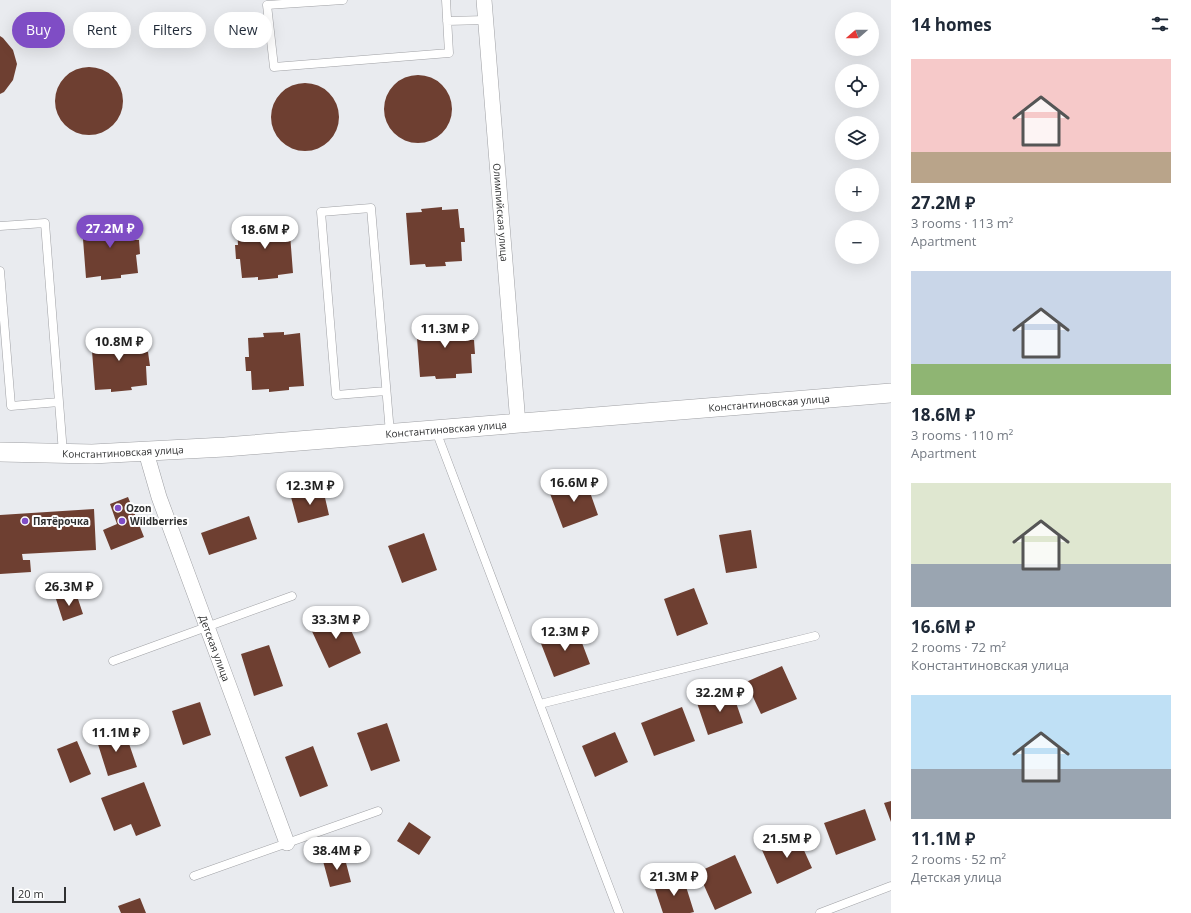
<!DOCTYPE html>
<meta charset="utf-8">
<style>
body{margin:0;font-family:"Open Sans",sans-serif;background:#f2f2f3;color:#1f2937;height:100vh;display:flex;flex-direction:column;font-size:15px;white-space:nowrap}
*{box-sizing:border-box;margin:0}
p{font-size:13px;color:#747a83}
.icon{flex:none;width:22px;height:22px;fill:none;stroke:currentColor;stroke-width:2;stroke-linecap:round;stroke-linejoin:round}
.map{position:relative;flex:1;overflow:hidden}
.sheet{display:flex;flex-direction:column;background:#fff;width:300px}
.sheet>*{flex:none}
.hud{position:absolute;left:12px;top:12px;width:380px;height:36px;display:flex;gap:8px}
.needle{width:26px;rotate:250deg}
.fabs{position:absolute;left:835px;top:12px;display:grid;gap:8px}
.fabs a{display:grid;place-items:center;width:44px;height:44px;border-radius:50%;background:#fff;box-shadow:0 4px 16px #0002;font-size:20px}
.scale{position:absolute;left:12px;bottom:10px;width:54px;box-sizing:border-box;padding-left:4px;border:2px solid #2f3031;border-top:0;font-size:11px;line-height:14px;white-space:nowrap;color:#2f3031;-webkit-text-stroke:3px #fff;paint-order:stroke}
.price{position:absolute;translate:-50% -34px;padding:0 9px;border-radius:14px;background:#fff;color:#222;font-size:13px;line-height:26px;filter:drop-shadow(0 1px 2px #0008)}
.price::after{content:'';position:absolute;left:50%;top:24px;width:12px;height:9px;margin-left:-6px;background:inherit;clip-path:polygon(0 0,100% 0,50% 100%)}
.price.selected{background:#7f4dc5;color:#fff}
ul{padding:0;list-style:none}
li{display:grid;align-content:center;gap:8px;height:212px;padding:0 20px}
li span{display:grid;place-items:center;height:124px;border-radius:0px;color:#555}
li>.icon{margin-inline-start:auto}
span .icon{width:72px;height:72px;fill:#fffc;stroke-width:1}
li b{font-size:17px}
h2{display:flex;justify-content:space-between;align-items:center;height:48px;padding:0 20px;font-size:17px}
.pill{padding:0 14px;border-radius:18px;background:#fff;box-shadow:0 4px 16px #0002;font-size:14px;line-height:36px}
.pill.selected{background:#7f4dc5;color:#fff}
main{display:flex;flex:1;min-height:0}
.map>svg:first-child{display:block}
.building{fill:#6e3f31}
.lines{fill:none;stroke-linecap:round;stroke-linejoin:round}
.service-casing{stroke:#9fa0a4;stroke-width:9}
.minor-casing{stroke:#9fa0a4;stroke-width:16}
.tertiary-casing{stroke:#9fa0a4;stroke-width:20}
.service{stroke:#fff;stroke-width:8}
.minor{stroke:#fff;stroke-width:15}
.tertiary{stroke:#fff;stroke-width:19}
.poi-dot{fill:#7f4dc5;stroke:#fff;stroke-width:1.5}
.labels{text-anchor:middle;stroke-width:4;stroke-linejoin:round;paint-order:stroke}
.street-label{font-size:10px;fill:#2f3031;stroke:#fff}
.poi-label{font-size:10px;font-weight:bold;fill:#2f3031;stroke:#fff;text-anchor:start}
</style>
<main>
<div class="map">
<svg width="891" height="913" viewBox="0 0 891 913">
<rect width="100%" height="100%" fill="#e9ebef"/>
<!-- building -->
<path class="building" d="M 0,36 L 3,38 L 13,50 L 17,64 L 13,80 L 4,92 L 0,94 Z
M55 101a34 34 0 1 1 68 0a34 34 0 1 1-68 0Z
M384 109a34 34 0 1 1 68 0a34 34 0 1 1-68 0Z
M271 117a34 34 0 1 1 68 0a34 34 0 1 1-68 0Z
M 442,207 L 442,210 L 458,209 L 460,228 L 464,228 L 465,242 L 461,242 L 462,261 L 445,262 L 446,266 L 426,267 L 425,264 L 410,265 L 406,213 L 422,212 L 421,209 Z
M 117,219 L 117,222 L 133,221 L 135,240 L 139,240 L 140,254 L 136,255 L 138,273 L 121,275 L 121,278 L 101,280 L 101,276 L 86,278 L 82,226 L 97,224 L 97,221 Z
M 273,219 L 274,223 L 289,221 L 293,273 L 278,275 L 278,278 L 258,280 L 258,277 L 242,278 L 240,259 L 236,259 L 235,245 L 238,245 L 237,226 L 253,225 L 253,221 Z
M 452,319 L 452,322 L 468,321 L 470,340 L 474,340 L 475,354 L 471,354 L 472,373 L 456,374 L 456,378 L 436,379 L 435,376 L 420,377 L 416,325 L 432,324 L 431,321 Z
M 126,332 L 126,334 L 142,333 L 144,352 L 148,352 L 150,366 L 146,366 L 147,385 L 131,387 L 132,390 L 111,392 L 111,389 L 95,390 L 91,338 L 106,337 L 106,333 Z
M 284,332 L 284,335 L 300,333 L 304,386 L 289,387 L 289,390 L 269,392 L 269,389 L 252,390 L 251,371 L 246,371 L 245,357 L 249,357 L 248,338 L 264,337 L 263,333 Z
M 585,478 L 598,515 L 563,528 L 549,491 Z
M 323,489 L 329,515 L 298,523 L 291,497 Z
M 128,497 L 144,537 L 111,550 L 103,530 L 117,524 L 110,504 Z
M 94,509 L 96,550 L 22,554 L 23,560 L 30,560 L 31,572 L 0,574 L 0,515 Z
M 249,516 L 257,539 L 209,555 L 201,533 Z
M 751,530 L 757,568 L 726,573 L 719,535 Z
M 424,533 L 437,570 L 402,583 L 388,546 Z
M 694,588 L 708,624 L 677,636 L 664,599 Z
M 76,593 L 83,614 L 63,621 L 56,599 Z
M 343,612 L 361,653 L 329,668 L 310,627 Z
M 576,627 L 590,664 L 554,677 L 540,641 Z
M 269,645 L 283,686 L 254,696 L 241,654 Z
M 782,666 L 797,699 L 761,714 L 746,682 Z
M 732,691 L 743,723 L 708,735 L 697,703 Z
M 200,702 L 211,735 L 183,745 L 172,711 Z
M 682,707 L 695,741 L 654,756 L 641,723 Z
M 387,723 L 400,761 L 371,771 L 357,733 Z
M 124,729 L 137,767 L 108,776 L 96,738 Z
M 615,732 L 628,762 L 595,777 L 582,746 Z
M 77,741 L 91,774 L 70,783 L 57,749 Z
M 313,746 L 328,786 L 300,797 L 285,757 Z
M 144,782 L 161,826 L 136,836 L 131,824 L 114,831 L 101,798 Z
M 891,801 L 891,822 L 884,803 Z
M 865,809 L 876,840 L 836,855 L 824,823 Z
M 409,822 L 431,837 L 419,855 L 397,841 Z
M 797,835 L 812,868 L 777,884 L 762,850 Z
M 344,855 L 351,882 L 330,887 L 323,861 Z
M 735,855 L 752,893 L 715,910 L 698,872 Z
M 683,877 L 694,912 L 690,913 L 663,913 L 654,886 Z
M 140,898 L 146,913 L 121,913 L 118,906 Z"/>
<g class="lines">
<defs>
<path id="service" d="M 343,0 L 267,5 L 274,67 L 449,53 L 446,0
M 447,21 L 486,20
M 0,226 L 45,223 L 63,453
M 0,271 L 11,406 L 59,402
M 386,391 L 336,395 L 321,212 L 371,208 L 390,433
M 436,431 L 619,913
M 113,661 L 292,596
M 540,704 L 815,636
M 194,876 L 378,811
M 820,913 L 891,886"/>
<g id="minor">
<path id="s1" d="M 484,0 L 518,424"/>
<path id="s2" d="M 146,452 L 159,497 L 287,843"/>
</g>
<g id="tertiary">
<path id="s3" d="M 0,452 L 92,454 L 225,447 L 891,393"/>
</g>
</defs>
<!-- service casing -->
<use href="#service" class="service-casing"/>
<!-- minor casing -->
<use href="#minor" class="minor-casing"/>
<!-- tertiary casing -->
<use href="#tertiary" class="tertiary-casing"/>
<!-- service -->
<use href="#service" class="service"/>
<!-- minor -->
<use href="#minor" class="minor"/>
<!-- tertiary -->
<use href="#tertiary" class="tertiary"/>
</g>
<!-- markers -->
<g class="poi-dot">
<circle cx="118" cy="508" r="4"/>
<circle cx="25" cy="521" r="4"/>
<circle cx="122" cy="521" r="4"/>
</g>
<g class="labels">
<!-- street labels -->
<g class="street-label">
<text dy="4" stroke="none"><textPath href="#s1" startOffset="213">Олимпийская улица</textPath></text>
<text dy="4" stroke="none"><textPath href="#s3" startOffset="771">Константиновская улица</textPath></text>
<text dy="4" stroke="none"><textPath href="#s3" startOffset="447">Константиновская улица</textPath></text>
<text dy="4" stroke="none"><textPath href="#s3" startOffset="123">Константиновская улица</textPath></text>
<text dy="4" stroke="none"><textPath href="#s2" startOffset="208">Детская улица</textPath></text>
</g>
<!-- poi labels -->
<g class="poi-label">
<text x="126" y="512">Ozon</text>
<text x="33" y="525">Пятёрочка</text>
<text x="130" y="525">Wildberries</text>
</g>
</g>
</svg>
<div class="fabs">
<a><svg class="needle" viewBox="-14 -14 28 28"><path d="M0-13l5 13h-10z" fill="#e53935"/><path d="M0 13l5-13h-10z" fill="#747a83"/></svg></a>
<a><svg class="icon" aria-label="locate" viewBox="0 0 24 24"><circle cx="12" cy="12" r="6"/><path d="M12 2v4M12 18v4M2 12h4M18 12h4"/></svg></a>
<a><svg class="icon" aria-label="layers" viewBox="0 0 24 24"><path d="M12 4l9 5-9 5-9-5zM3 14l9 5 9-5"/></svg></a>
<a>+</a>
<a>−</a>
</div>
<div class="scale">20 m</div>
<b class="price selected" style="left:110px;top:249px">27.2M ₽</b>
<b class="price" style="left:265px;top:250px">18.6M ₽</b>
<b class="price" style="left:445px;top:349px">11.3M ₽</b>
<b class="price" style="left:119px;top:362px">10.8M ₽</b>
<b class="price" style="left:574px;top:503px">16.6M ₽</b>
<b class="price" style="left:310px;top:506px">12.3M ₽</b>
<b class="price" style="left:69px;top:607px">26.3M ₽</b>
<b class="price" style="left:336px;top:640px">33.3M ₽</b>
<b class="price" style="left:565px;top:652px">12.3M ₽</b>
<b class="price" style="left:720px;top:713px">32.2M ₽</b>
<b class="price" style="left:116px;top:753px">11.1M ₽</b>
<b class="price" style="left:787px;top:859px">21.5M ₽</b>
<b class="price" style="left:337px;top:871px">38.4M ₽</b>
<b class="price" style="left:674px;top:897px">21.3M ₽</b>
<div class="hud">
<a class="pill selected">Buy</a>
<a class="pill">Rent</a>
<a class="pill">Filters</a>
<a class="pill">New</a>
</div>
</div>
<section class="sheet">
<h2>14 homes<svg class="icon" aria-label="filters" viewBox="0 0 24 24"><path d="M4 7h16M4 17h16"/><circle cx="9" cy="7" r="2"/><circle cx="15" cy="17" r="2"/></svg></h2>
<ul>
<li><span style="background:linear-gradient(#f6c9c9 75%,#b9a48a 0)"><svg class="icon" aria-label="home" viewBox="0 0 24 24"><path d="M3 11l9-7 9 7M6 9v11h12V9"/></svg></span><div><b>27.2M ₽</b><p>3 rooms · 113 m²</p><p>Apartment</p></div></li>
<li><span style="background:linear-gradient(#c9d6e8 75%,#8fb573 0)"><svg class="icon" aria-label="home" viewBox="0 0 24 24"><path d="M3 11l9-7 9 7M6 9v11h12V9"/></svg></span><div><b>18.6M ₽</b><p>3 rooms · 110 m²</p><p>Apartment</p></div></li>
<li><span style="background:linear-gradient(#dfe7d0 65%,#9aa5b1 0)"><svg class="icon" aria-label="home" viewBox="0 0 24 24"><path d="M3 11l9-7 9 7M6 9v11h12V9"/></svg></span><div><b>16.6M ₽</b><p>2 rooms · 72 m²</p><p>Константиновская улица</p></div></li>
<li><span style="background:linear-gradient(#bfe0f5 60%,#9aa5b1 0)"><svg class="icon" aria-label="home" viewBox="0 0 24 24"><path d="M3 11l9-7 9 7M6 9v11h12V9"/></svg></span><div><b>11.1M ₽</b><p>2 rooms · 52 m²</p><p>Детская улица</p></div></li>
</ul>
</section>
</main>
